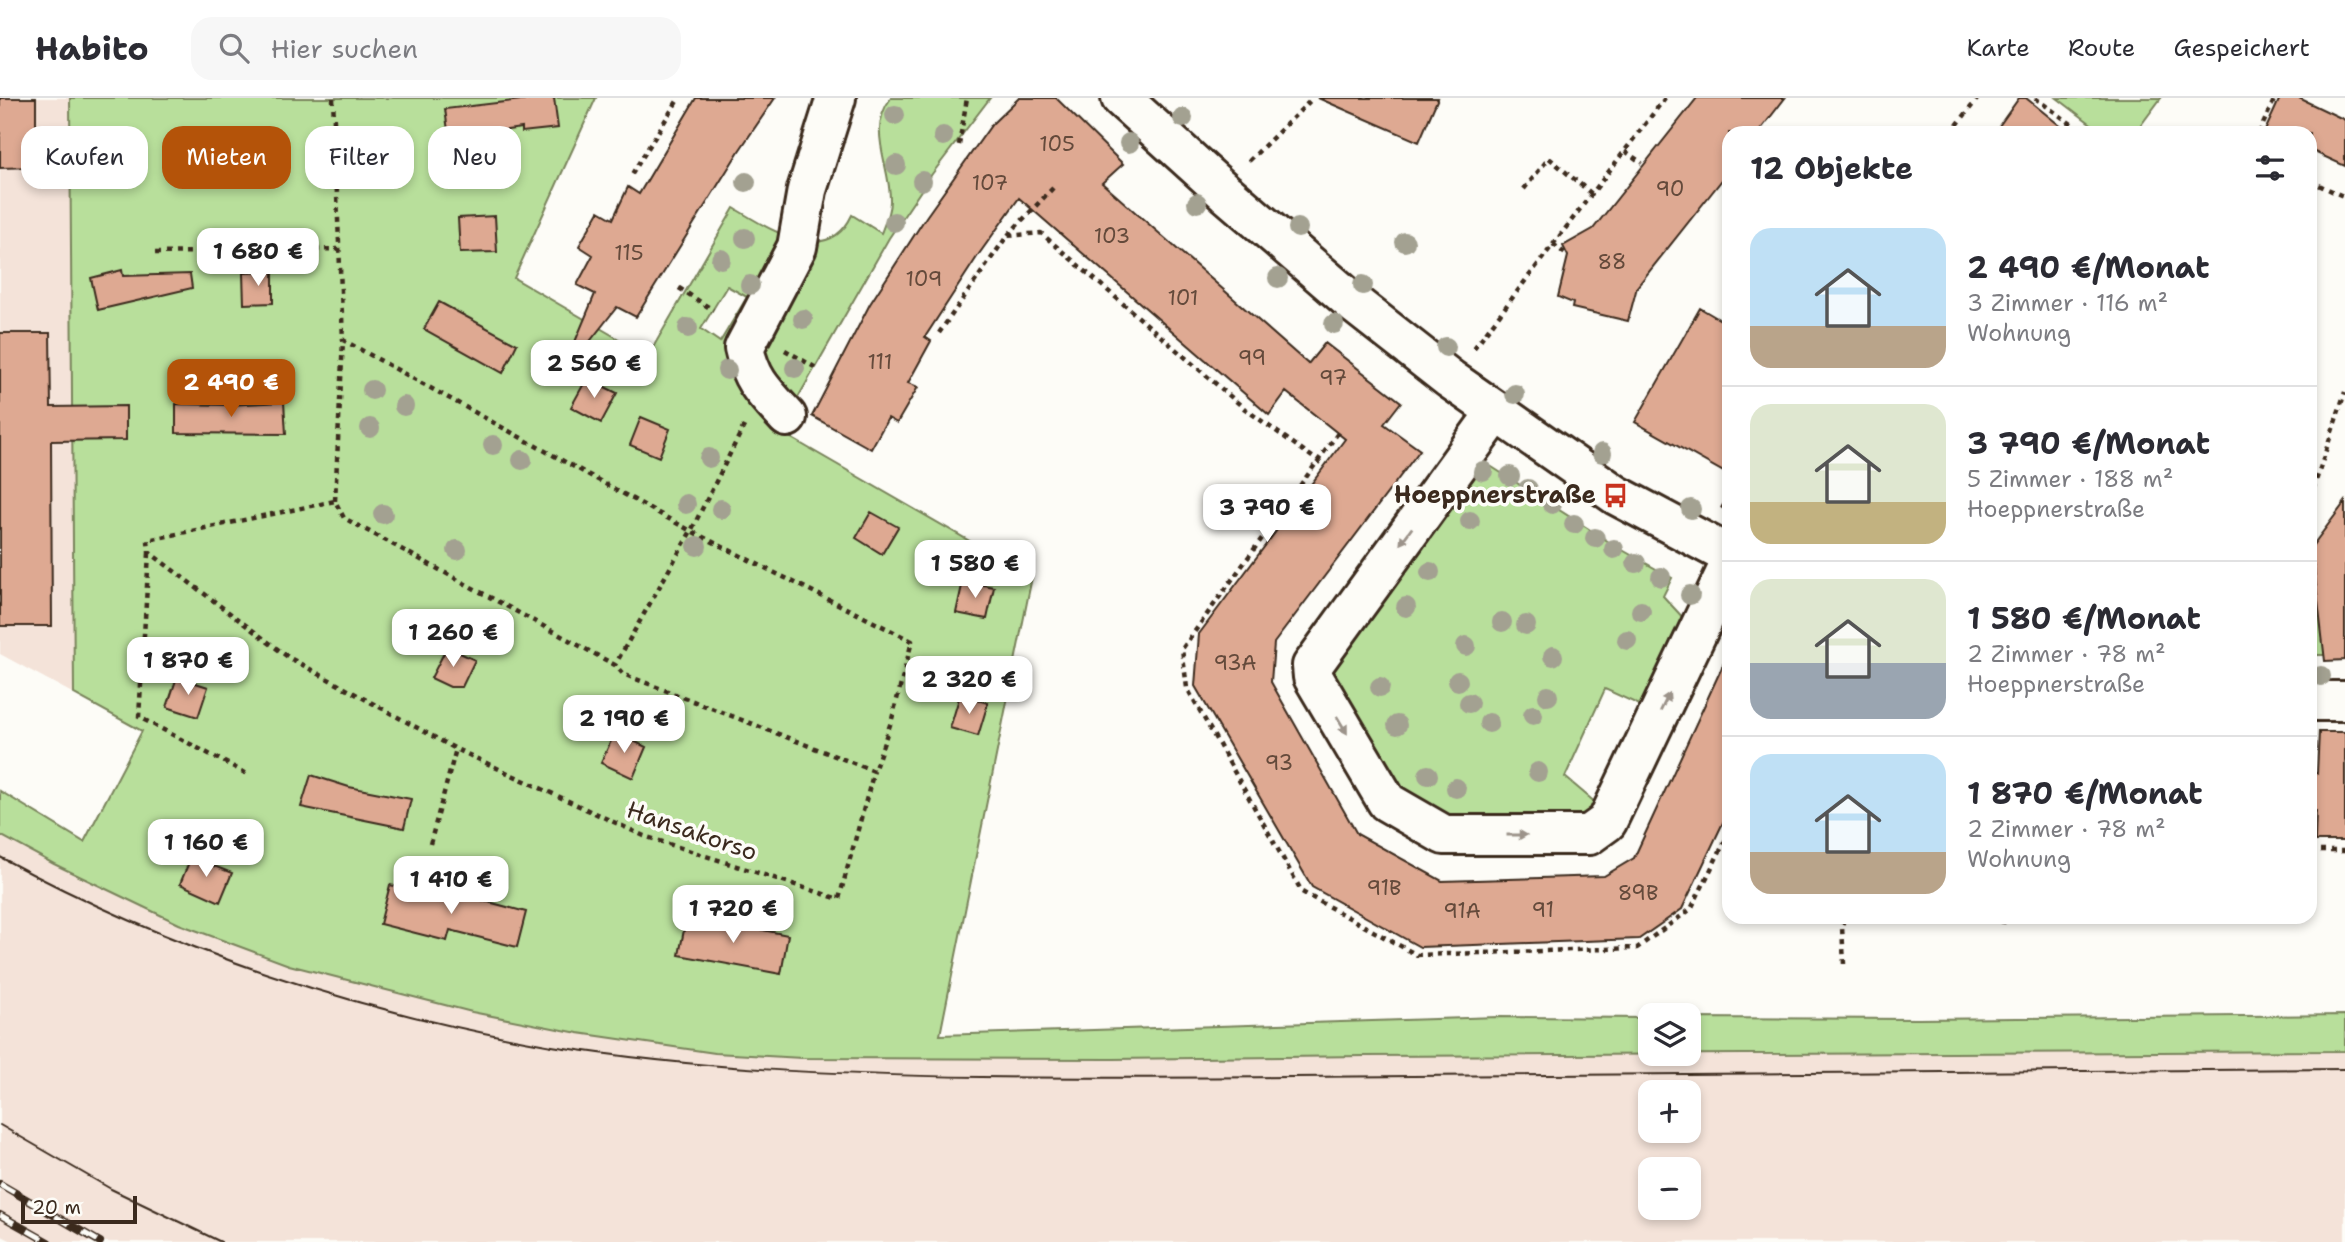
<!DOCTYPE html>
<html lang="de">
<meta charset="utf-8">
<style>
body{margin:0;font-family:"Shantell Sans",sans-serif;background:#f7f7f7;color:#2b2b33;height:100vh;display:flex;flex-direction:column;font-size:26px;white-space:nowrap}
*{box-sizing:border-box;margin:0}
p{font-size:23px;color:#7c7c81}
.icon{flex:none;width:38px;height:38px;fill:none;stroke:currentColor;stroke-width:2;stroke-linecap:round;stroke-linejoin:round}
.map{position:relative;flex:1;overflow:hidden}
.side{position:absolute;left:1722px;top:28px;width:595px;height:798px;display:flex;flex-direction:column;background:#fff;border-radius:21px;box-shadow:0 4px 10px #0003}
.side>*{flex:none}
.guide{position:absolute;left:21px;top:28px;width:665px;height:63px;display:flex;gap:14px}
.tools{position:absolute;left:1638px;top:905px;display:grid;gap:14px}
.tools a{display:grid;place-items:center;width:63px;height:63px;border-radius:14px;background:#fff;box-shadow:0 4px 10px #0003;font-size:35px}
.scale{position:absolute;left:21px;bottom:18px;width:116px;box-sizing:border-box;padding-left:7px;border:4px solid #3b2a1e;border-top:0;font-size:19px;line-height:24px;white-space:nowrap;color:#3b2a1e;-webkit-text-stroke:5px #fdfcf7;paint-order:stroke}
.price{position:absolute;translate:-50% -60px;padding:0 16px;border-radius:14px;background:#fff;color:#222;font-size:23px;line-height:46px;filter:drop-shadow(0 2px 4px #0008)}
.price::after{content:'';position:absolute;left:50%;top:42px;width:21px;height:16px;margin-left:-10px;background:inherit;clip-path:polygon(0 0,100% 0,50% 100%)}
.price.active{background:#b45309;color:#fff}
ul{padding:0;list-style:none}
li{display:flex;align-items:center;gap:21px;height:175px;padding:0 28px}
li+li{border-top:2px solid #e1e1e2}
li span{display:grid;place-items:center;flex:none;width:196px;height:140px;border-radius:21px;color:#555}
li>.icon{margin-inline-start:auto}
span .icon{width:84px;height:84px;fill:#fffc;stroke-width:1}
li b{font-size:30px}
h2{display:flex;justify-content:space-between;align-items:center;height:84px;padding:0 28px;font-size:30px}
.chip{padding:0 24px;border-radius:21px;background:#fff;box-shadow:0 4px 10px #0003;font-size:24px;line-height:63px}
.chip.active{background:#b45309;color:#fff}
header{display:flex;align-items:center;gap:42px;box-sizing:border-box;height:98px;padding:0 35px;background:#fff;border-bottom:2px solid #e1e1e2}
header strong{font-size:33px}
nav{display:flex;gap:38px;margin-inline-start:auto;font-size:24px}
.search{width:490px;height:63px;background:#f7f7f7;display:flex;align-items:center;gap:18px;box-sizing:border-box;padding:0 24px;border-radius:21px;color:#7c7c81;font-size:26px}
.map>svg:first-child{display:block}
.built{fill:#f4e3d9;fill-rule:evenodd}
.green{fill:#b8df9b;stroke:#7a845c;stroke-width:2;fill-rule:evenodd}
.building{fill:#dea992;stroke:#3b2a1e;stroke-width:2}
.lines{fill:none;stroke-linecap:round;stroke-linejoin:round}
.minor-casing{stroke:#3b2a1e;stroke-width:44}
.path{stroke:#3b2a1e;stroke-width:4.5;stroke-dasharray:5 5;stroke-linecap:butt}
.minor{stroke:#fdfcf7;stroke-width:38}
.tram{stroke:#3b2a1e;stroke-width:2}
.rail-casing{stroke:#3b2a1e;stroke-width:8}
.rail{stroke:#fdfcf7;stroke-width:5;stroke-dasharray:16;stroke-linecap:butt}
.tree{fill:#a3a191}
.oneway{fill:#9c938a}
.labels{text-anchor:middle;stroke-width:7;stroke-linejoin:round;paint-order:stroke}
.number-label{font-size:21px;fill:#644a3b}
.poi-label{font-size:24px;font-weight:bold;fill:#3b2a1e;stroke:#fdfcf7;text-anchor:end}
.street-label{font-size:24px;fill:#3b2a1e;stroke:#fdfcf7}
</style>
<header>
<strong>Habito</strong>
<div class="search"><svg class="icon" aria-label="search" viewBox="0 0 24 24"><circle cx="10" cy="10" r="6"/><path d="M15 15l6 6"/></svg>Hier suchen</div>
<nav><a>Karte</a><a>Route</a><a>Gespeichert</a></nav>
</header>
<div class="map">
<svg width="2345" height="1144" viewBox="0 0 2345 1144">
<rect width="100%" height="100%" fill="#fdfcf7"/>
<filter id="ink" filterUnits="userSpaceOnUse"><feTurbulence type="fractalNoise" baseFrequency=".0143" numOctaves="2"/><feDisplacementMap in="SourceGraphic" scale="14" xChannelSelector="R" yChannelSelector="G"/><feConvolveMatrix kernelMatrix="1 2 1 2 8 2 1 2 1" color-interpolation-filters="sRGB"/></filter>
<g filter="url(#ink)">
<!-- built -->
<path class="built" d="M 0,0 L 70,0 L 74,596 L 0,556 Z
M 0,737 L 54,766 L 179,826 L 289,867 L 472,914 L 578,935 L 715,955 L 802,960 L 1113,961 L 1365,958 L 2345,953 L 2345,1144 L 14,1144 L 0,1137 ZM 1650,994 L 1689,994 L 1689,1032 L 1650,1032 ZM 1650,1071 L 1689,1071 L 1689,1110 L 1650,1110 Z"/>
<!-- green -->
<path class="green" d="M 70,0 L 596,0 L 514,180 L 648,258 L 734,110 C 768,130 827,171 852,117 L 881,135 C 885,125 890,114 890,103 C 891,68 866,32 891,0 L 990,0 L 932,76 L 889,140 L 779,333 L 1032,479 L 940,937 L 1498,919 L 1650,920 L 1650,956 L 1689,956 L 1689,920 L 1918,921 L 2345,917 L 2345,953 L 1365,958 L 1113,961 L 802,960 L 715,955 L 578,935 L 472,914 L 289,867 L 179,826 L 54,766 L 0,737 L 0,693 L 84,744 L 142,633 L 74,596 ZM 727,188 L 747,199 L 720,244 L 701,231 Z
M 2057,0 L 2161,0 L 2135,35 L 2103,35 Z
M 1481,362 L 1617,449 L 1672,480 L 1663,498 L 1686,523 L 1644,609 L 1605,591 L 1565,679 L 1597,706 L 1592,715 L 1578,721 L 1454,727 L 1395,696 L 1331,578 L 1331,569 Z
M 2310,474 L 2314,474 L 2318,509 L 2333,508 L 2345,557 L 2310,557 Z"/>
<!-- building -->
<path class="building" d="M 0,0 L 36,0 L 36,69 L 0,70 Z
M 539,0 L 554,0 L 558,30 L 522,34 L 522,30 L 449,40 L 445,11 Z
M 696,0 L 775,0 L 739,53 L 636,219 L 617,209 L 580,256 L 572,251 L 595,196 L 577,187 L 593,157 L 579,148 L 599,113 L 613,121 L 628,89 L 639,96 Z
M 1019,0 L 1056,0 L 1123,66 L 1102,85 L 1308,266 L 1325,245 L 1401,304 L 1384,326 L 1420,352 L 1274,545 L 1271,584 L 1357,736 L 1442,783 L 1604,778 L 1634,760 L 1729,554 L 1729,712 L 1682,811 L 1639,841 L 1420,849 L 1312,789 L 1195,588 L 1199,536 L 1345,341 L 1286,294 L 1269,317 L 1019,100 L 979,156 L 925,239 L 931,243 L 908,285 L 918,289 L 897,325 L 888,320 L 871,351 L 812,318 L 870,206 L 926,119 L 992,26 Z
M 1318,0 L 1438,0 L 1419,44 Z
M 1697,0 L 1785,0 L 1758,35 L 1729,35 L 1729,73 L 1637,189 L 1628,223 L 1572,210 L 1573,205 L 1558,199 L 1568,158 L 1563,148 L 1593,131 Z
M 2019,0 L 2026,0 L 2069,35 L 1994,35 Z
M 2280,0 L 2299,0 L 2345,22 L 2345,68 L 2310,52 L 2310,35 L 2264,35 Z
M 92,45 L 122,47 L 121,77 L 90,76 Z
M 270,53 L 271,83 L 237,84 L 236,54 Z
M 495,118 L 497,154 L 460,155 L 458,120 Z
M 122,172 L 123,178 L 190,176 L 192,190 L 98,212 L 91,180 Z
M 273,174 L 273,205 L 244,206 L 243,175 Z
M 439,204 L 517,246 L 503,275 L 424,231 Z
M 1700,210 L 1729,227 L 1729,377 L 1635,324 Z
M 0,235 L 50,235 L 51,309 L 126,308 L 126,342 L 51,343 L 52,528 L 0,528 Z
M 587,280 L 617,295 L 601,325 L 571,309 Z
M 284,304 L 286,336 L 176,335 L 176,306 L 229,307 Z
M 641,319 L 670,331 L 659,359 L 630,347 Z
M 2345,404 L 2345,562 L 2325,563 L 2314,469 L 2310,465 L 2310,451 Z
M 871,414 L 898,429 L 882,456 L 856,440 Z
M 963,483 L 994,489 L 987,521 L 956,515 Z
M 447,549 L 475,562 L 462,589 L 450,589 L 431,580 Z
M 177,579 L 208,589 L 198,619 L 167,609 Z
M 960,597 L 988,605 L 978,638 L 950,630 Z
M 615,634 L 646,649 L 633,680 L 601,665 Z
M 2319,634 L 2345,634 L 2345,743 L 2315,743 L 2316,713 L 2310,713 L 2310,675 L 2317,675 Z
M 311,677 L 349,689 L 411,701 L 404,730 L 301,709 Z
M 191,759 L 232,775 L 220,804 L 180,786 Z
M 390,787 L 434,797 L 436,790 L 526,814 L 517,849 L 450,832 L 447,843 L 380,826 Z
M 687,817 L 788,837 L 781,876 L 679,857 Z"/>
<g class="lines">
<defs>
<path id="minor" d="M 1121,0 L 1226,95 L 1357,208 L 1450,281 L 1616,397 L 1729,457
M 1497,313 L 1312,568 L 1313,579 L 1387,704 L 1444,737 L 1589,737 L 1607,724 L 1729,468
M 787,319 C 764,294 751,283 744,250 L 797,149 L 807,92 L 836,0
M 2310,603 L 2345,603"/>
</defs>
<!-- minor casing -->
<use href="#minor" class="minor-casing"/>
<!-- path -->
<path class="path" d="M 333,0 L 343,242
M 2035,0 L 2084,35
M 1951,35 L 1978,0
M 2259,35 L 2275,0
M 959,47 L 967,0
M 1625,53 L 1642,65
M 1249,63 L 1313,0
M 632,76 L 679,0
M 2310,83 L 2345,99
M 1524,91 L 1549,60 L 1592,96
M 1008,137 L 1053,90
M 1553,146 L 1568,158
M 155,155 L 338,151
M 679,190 L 713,212
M 939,235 L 1007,138 L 1041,135 L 1245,311 L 1325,368
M 1474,250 L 1665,0
M 785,252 L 818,271
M 744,328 L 691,433 L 912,543 L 892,621 L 874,673 L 623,576 L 615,567 L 344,420 L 335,403 L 148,442 L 149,454 L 288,559 L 456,651 L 644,738 L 839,801 L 874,673
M 1338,335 L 1182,551 L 1187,590 L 1302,794 L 1417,857 L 1637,850 L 1691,811 L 1729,735
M 2310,401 L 2345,294
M 335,403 L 343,242 L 691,433 L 615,567
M 1722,411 L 1729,399
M 149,455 L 139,619 L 249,677
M 430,746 L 456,651
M 2310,753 L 2345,753
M 2003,826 L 2004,819
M 1844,866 L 1842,829 L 1844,819"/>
<!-- minor -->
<use href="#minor" class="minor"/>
<!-- tram -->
<path class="tram" d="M 0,759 C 171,852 360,915 552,948 C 694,971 838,977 981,979 C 1125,981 1268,979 1412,978 C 1723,976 2034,973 2345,971
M 0,1027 L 111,1091 L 221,1144"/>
<defs>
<path id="rail" d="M 0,1086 L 100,1144
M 0,1117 L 48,1144"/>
</defs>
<!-- rail casing -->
<use href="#rail" class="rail-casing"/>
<!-- rail -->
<use href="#rail" class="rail"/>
</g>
<!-- trees -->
<g class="tree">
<circle cx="895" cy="17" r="10"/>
<circle cx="1183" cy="20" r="10"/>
<circle cx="943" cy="38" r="10"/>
<circle cx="1129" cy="45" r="10"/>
<circle cx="896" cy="67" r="10"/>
<circle cx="922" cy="83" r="10"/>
<circle cx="746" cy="84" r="10"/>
<circle cx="1197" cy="105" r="10"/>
<circle cx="894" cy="124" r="10"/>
<circle cx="1298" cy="130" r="10"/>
<circle cx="745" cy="140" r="10"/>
<circle cx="1405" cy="144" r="10"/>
<circle cx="721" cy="161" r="10"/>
<circle cx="1278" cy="180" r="10"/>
<circle cx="750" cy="187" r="10"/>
<circle cx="1363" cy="187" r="10"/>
<circle cx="803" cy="221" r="10"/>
<circle cx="1334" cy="226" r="10"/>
<circle cx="688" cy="230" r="10"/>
<circle cx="1446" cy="249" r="10"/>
<circle cx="795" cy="270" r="10"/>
<circle cx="727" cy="272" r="10"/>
<circle cx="372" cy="292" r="10"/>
<circle cx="1515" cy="296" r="10"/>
<circle cx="404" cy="308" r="10"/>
<circle cx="370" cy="330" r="10"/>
<circle cx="493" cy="347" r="10"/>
<circle cx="1602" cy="355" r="10"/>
<circle cx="709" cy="360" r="10"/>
<circle cx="522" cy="362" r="10"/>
<circle cx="1483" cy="373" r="10"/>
<circle cx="1510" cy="378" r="10"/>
<circle cx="1528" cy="391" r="10"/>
<circle cx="686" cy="406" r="10"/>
<circle cx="1552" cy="406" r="10"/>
<circle cx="721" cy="411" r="10"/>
<circle cx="1691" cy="411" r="10"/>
<circle cx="383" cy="416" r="10"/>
<circle cx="1470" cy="423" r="10"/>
<circle cx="1574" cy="426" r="10"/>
<circle cx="1595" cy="440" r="10"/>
<circle cx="697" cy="448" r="10"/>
<circle cx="1614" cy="451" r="10"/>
<circle cx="457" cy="452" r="10"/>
<circle cx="1636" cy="465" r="10"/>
<circle cx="1430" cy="474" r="10"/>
<circle cx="1661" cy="479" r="10"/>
<circle cx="1690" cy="497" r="10"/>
<circle cx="1406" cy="509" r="10"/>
<circle cx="1641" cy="513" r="10"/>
<circle cx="1502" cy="524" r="10"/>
<circle cx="1526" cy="527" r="10"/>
<circle cx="1627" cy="542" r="10"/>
<circle cx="1466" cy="548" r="10"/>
<circle cx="1553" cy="558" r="10"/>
<circle cx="2321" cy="578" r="10"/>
<circle cx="1458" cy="583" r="10"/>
<circle cx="1380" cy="589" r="10"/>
<circle cx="1548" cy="598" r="10"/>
<circle cx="1469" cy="605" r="10"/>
<circle cx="1533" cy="617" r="10"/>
<circle cx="1489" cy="625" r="10"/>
<circle cx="1397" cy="627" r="10"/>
<circle cx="1538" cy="674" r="10"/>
<circle cx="1428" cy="677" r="10"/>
<circle cx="1456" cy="690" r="10"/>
</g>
<!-- one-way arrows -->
<defs><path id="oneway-solid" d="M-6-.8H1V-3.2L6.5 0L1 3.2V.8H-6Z" transform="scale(1.75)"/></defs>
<g class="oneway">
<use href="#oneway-solid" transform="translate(1406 438) rotate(126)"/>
<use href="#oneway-solid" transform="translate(1665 604) rotate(-64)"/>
<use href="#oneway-solid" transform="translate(1342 627) rotate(59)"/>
<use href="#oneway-solid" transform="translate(1517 737)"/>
</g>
</g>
<!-- icons -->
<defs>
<symbol id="bus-bare" viewBox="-9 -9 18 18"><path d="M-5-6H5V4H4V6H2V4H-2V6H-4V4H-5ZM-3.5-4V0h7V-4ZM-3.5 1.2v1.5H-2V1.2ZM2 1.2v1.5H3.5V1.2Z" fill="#c8321e" stroke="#fdfcf7" stroke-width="2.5" paint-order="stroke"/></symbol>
</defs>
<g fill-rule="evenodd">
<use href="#bus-bare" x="1598" y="380" width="35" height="35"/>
</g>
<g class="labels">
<!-- number labels -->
<g class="number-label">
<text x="1057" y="53">105</text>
<text x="990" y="92">107</text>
<text x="1670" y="98">90</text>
<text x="1112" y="145">103</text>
<text x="629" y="162">115</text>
<text x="1612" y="171">88</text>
<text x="924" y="188">109</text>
<text x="1183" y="207">101</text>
<text x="1252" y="267">99</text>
<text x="880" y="271">111</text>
<text x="1333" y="287">97</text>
<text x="1235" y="572">93A</text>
<text x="1279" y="672">93</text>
<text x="1384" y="797">91B</text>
<text x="1638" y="802">89B</text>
<text x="1543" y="819">91</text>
<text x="1462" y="820">91A</text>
</g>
<!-- poi labels -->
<g class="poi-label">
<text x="1596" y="405">Hoeppnerstraße</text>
</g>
<!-- street labels -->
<g class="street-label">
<text transform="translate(692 733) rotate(19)" y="8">Hansakorso</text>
</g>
</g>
</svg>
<div class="tools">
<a><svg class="icon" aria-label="layers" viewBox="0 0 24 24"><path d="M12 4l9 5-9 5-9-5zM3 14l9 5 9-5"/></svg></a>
<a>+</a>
<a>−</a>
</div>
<div class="scale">20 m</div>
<b class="price" style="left:258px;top:190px">1 680 €</b>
<b class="price" style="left:594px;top:302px">2 560 €</b>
<b class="price active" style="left:231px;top:321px">2 490 €</b>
<b class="price" style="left:1267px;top:446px">3 790 €</b>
<b class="price" style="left:975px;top:502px">1 580 €</b>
<b class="price" style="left:453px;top:571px">1 260 €</b>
<b class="price" style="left:188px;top:599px">1 870 €</b>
<b class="price" style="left:969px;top:618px">2 320 €</b>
<b class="price" style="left:624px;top:657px">2 190 €</b>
<b class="price" style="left:206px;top:781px">1 160 €</b>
<b class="price" style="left:451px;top:818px">1 410 €</b>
<b class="price" style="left:733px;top:847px">1 720 €</b>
<div class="guide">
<a class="chip">Kaufen</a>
<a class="chip active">Mieten</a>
<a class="chip">Filter</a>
<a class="chip">Neu</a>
</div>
<section class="side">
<h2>12 Objekte<svg class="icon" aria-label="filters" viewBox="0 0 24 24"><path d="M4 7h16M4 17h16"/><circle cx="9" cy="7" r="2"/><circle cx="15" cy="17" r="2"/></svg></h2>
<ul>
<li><span style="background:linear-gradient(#bfe0f5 70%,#b9a48a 0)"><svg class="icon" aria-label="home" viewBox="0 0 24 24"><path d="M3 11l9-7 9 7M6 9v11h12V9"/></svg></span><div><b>2 490 €/Monat</b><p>3 Zimmer · 116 m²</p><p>Wohnung</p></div></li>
<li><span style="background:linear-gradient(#dfe7d0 70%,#c2b280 0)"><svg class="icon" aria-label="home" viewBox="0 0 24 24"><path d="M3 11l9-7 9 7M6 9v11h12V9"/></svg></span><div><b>3 790 €/Monat</b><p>5 Zimmer · 188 m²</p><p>Hoeppnerstraße</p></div></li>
<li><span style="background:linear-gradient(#dfe7d0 60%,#9aa5b1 0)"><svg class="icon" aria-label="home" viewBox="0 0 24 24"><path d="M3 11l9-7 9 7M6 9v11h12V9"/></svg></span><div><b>1 580 €/Monat</b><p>2 Zimmer · 78 m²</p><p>Hoeppnerstraße</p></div></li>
<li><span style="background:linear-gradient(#bfe0f5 70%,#b9a48a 0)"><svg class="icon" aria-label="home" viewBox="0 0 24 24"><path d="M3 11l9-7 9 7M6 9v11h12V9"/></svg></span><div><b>1 870 €/Monat</b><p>2 Zimmer · 78 m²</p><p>Wohnung</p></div></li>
</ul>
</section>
</div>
